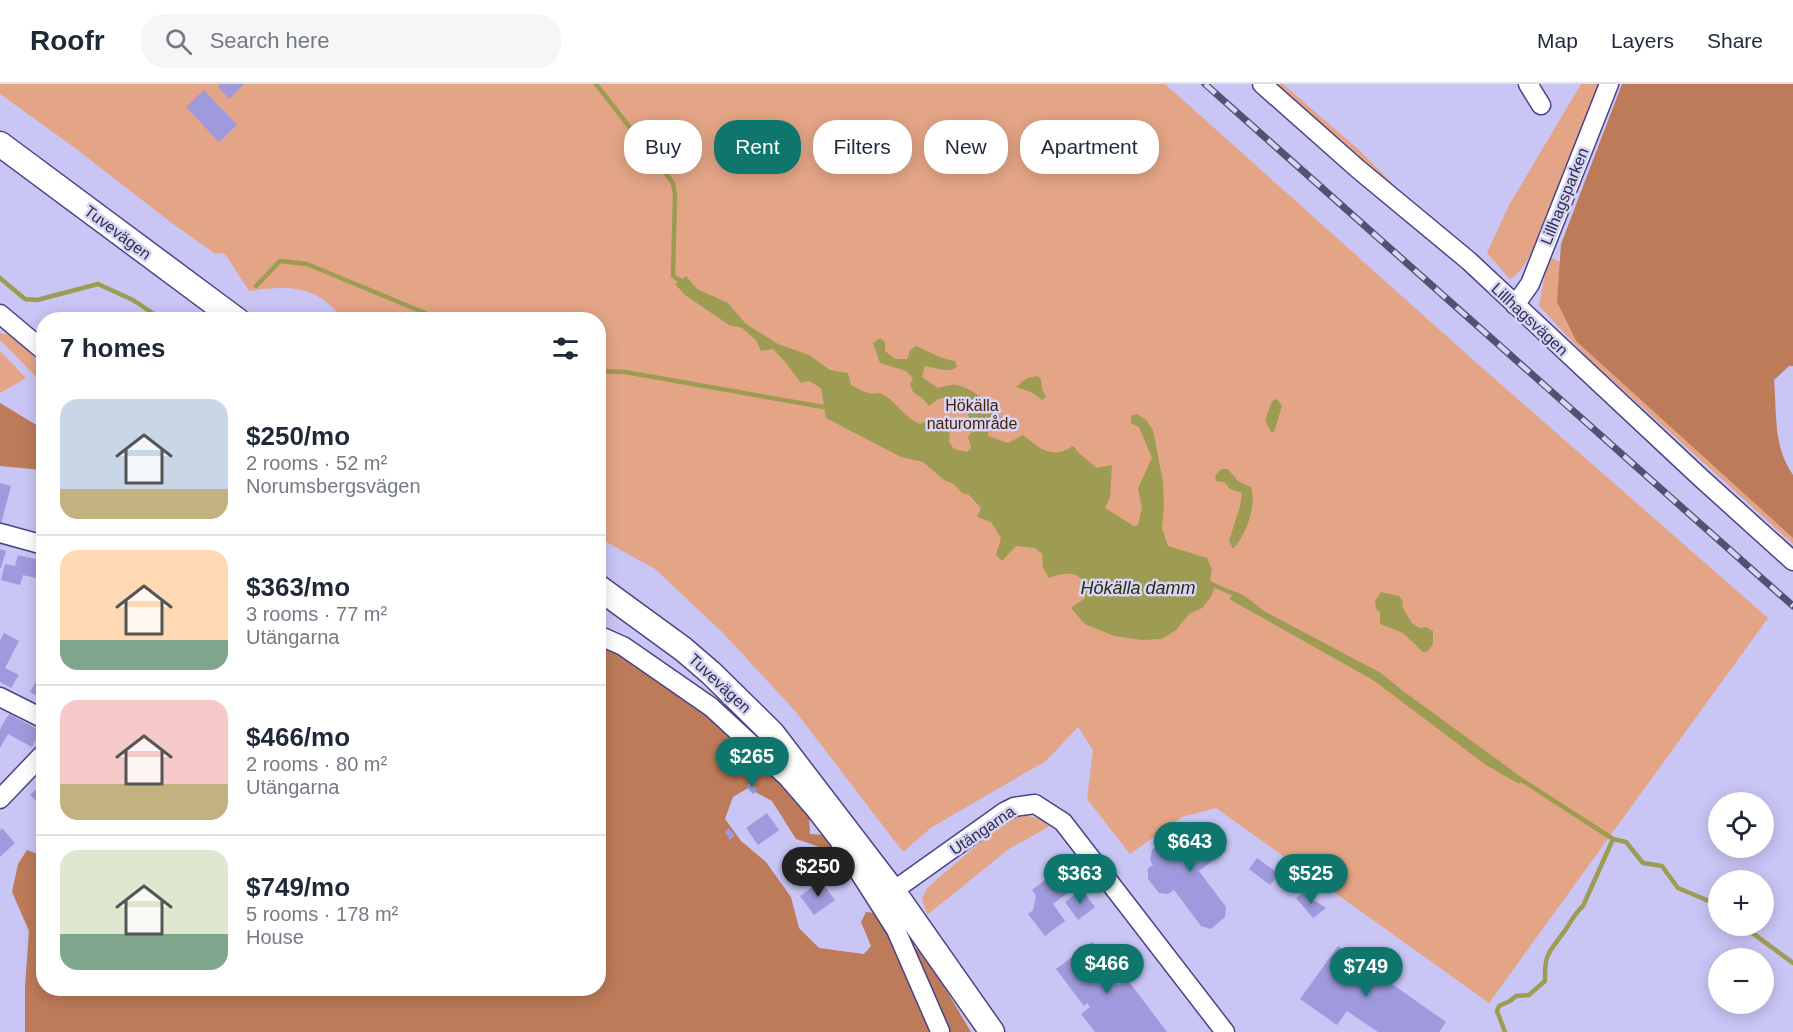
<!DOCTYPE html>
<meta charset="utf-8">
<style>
body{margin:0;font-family:Helvetica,sans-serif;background:#f6f6f7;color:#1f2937;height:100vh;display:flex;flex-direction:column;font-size:22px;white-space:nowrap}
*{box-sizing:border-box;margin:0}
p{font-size:20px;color:#747a83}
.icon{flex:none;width:33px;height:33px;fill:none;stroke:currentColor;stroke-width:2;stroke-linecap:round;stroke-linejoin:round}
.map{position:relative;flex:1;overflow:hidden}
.details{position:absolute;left:36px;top:228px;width:570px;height:684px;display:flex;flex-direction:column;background:#fff;border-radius:24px;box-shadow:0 3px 15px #0003}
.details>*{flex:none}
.guide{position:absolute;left:624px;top:36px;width:570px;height:54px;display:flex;gap:12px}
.fabs{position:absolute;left:1708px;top:708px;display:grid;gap:12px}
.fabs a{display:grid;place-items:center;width:66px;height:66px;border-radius:50%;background:#fff;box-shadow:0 3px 15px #0003;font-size:30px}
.price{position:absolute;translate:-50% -51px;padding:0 14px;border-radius:21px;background:#0f766e;color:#fff;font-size:20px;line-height:39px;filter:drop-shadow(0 2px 3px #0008)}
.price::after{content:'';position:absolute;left:50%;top:36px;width:18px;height:14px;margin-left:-9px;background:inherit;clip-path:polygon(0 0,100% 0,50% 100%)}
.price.active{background:#222;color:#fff}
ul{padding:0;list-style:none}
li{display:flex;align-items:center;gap:18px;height:150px;padding:0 24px}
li+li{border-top:2px solid #e0e1e3}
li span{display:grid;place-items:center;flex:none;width:168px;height:120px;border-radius:18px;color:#555}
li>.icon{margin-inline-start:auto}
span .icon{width:72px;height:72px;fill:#fffc;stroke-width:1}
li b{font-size:26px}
h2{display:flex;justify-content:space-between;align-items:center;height:72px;padding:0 24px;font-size:26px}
.pill{padding:0 21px;border-radius:24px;background:#fff;box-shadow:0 3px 15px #0003;font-size:21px;line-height:54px}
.pill.active{background:#0f766e;color:#fff}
header{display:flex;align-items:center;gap:36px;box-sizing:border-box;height:84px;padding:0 30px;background:#fff;border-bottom:2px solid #e0e1e3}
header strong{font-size:28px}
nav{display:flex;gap:33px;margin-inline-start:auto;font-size:21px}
.search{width:420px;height:54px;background:#f6f6f7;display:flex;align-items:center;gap:15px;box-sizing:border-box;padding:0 21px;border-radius:24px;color:#747a83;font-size:22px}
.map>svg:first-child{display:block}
.green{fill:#e4a586}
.forest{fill:#bd7b59}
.water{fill:#9e9c53}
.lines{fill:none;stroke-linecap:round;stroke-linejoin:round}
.stream{stroke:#9e9c53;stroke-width:4.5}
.building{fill:#9f9add}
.minor-casing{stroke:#4c4287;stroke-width:21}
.major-casing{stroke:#4c4287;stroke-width:27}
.minor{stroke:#fff;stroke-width:18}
.major{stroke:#fff;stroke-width:24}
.rail-casing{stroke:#535072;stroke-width:7}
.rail{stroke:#d6d5f5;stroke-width:4.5;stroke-dasharray:14;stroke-linecap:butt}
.labels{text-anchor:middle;stroke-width:5;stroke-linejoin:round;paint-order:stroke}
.street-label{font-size:16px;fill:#322f4e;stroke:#d6d5f5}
.park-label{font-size:16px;fill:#4d2107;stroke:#d6d5f5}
.water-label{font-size:18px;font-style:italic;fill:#2d2c0b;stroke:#d6d5f5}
</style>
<header>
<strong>Roofr</strong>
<div class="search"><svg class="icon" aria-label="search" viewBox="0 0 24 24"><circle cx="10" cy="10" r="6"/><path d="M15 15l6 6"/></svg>Search here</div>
<nav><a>Map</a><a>Layers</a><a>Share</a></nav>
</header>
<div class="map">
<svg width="1793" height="948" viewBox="0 0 1793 948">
<rect width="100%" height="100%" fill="#c9c6f6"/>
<!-- green -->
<path class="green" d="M 0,0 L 1165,0 L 1471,274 L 1768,534 L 1489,919 L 1216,724 L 1182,733 L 1130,770 L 1087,715 L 1093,666 L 1078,643 L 1046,677 L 932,743 L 903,768 L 796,628 L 723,549 L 655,485 L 599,454 L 598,236 L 343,235 C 317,201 288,201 249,207 L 225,170 L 214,169 L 173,140 L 75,64 L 0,10 Z
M 1275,0 L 1283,0 L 1358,65 L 1408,115 Z
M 1581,0 L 1599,0 L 1533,166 C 1527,176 1521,189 1510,195 L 1487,169 L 1509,121 Z
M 1548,172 L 1560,178 L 1557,218 L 1576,257 L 1793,453 L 1793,460 L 1586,272 L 1539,222 Z
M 0,249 C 19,250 31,271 43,285 L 43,300 L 0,256 Z
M 0,267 L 26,294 L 0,309 Z
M 1020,731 L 1039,734 L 1050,742 L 1009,765 L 927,831 L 922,814 L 927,804 L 1007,735 Z"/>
<!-- forest -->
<path class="forest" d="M 1622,0 L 1793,0 L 1793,282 L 1789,282 L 1774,296 C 1777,330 1773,363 1793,391 L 1793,454 L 1576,257 L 1557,218 L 1561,160 Z
M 0,319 L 43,345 L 43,386 L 0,382 Z
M 599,559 L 626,572 L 718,638 L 769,685 L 809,732 L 810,750 L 826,751 L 841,773 L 837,785 L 817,762 L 796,755 L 772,717 L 748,704 L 733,713 L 725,735 L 741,757 L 766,778 L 791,813 L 799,844 L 819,864 L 864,870 L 871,862 L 861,838 L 866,828 L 875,829 L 894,851 L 925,870 L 971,948 L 25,948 L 25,903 L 29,847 L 12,808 L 18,780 L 27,766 L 43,772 L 44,904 L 598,904 Z"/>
<!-- water -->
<path class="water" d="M 686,192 L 697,205 L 728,219 L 746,240 L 778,260 L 809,271 L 830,286 L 848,289 L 851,301 C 861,306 869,312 880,309 C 896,316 903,333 920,340 L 931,335 L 939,343 L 950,349 L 949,358 L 954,365 L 967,368 L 971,364 L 968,353 L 975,344 L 969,335 L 967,325 L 948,313 L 938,315 L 929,322 L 922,314 L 913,308 L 910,300 L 913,294 L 906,287 L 880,279 L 873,259 L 880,254 L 885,258 L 885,267 L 895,275 L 907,275 L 910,266 L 916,262 C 929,268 942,275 955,277 L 957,283 L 951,286 L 943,286 L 925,282 L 922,293 L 938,304 C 943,303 952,300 957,301 C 973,305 994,321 1002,335 L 990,341 L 988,352 L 1008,359 L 1023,351 C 1041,365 1051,376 1073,362 L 1080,370 L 1097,384 L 1112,381 L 1110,413 L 1105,424 L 1134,442 L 1138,441 L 1142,424 L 1138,404 L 1152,374 L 1139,343 L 1131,339 L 1131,332 L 1137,330 L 1146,336 L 1153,346 L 1163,398 L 1164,423 L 1162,444 L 1168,462 L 1207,474 L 1212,486 L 1210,496 L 1215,502 L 1211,513 L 1202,524 L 1189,530 L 1176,546 L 1162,555 L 1142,556 L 1114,552 L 1085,540 L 1071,524 L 1085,514 C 1085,510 1085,503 1084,499 C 1077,485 1059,490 1049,494 L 1043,484 L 1042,470 L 1035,464 L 1016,462 L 1002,477 L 996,471 L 1001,454 L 991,438 L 977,433 L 981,424 L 969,411 L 962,409 L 954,400 L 944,396 L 923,378 L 901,373 L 826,334 L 821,304 L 809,297 L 801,299 L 786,279 L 773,265 L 761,267 L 756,256 L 742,244 L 729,241 L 685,211 L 675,200 Z
M 1038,292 L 1041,295 L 1042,305 L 1046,313 L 1042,316 L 1033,309 L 1016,303 L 1027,294 Z
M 1277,315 L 1282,322 L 1274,348 L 1271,348 L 1265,337 L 1272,317 Z
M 1221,385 L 1228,385 L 1238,397 L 1251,403 C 1257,421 1246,452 1233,465 L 1229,457 L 1240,422 L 1242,409 L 1230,405 L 1224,398 L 1216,397 L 1215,392 Z
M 1236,508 L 1245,512 L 1264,527 L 1381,589 L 1403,607 L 1513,687 L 1522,695 L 1519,700 L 1486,681 L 1373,596 L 1229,515 Z
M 1381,508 L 1399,512 L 1403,517 L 1402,522 L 1411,538 L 1419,544 L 1426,543 L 1433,547 L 1433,560 L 1428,567 L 1423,568 L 1403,549 L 1380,540 L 1380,528 L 1376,525 L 1375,517 Z"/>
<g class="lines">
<!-- stream -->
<path class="stream" d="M 596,0 L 673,99 L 675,111 L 673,192 L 684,199
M 0,194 L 25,215 L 37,216 L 98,200 L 133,216 L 163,236
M 256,202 L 280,177 L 307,180 L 442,236
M 598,287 L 625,288 L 829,324
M 1211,500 L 1239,512
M 1517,693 L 1613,755 L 1626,758 L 1643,779 L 1662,782 L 1678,804 L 1709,817 L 1719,824
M 1743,842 L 1793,879
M 1505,948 L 1497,927 L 1499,922 L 1510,917 L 1516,912 L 1529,911 L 1545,897 C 1544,867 1551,867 1566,845 C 1572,836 1575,829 1583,822 L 1613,755"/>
</g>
<!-- building -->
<path class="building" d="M 221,0 L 244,0 L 229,15 L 218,3 Z
M 204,6 L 237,41 L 219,58 L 186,23 Z
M 0,399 L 11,402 L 1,440 L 0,440 Z
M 0,465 L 6,467 L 1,484 L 0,484 Z
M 18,471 L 44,477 L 44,496 L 23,491 L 20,501 L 1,496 L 5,480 L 15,482 Z
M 4,549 L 19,557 L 5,584 L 19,591 L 11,604 L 0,598 L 0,557 Z
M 44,583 L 44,616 L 30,608 Z
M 9,630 L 41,647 L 32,663 L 8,650 L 0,664 L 0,645 Z
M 44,698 L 44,725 L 30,711 Z
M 751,698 L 757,706 L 753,710 L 746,702 Z
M 767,729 L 779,746 L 758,761 L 746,744 Z
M 1206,741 L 1216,743 L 1226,757 L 1226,767 L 1199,787 L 1226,823 L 1225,833 L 1211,845 L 1201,842 L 1174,806 L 1168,810 L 1159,809 L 1148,795 L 1148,784 L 1153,781 L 1150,776 L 1152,766 L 1166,755 L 1176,756 L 1180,761 Z
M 2,744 L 15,759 L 0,773 L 0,746 Z
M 729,744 L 735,752 L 730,756 L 725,748 Z
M 1257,774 L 1279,790 L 1270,801 L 1249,785 Z
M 1054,789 L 1069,808 L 1053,820 L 1065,837 L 1045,852 L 1028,830 L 1033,826 L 1036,812 L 1032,806 Z
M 821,797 L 835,816 L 814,831 L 800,812 Z
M 1082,806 L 1095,823 L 1078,836 L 1065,818 Z
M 1303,809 L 1326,824 L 1313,834 L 1296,814 Z
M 1092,858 L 1120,895 L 1116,898 L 1119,901 L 1127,895 L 1167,948 L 1095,948 L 1081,930 L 1090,923 L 1087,919 L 1084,922 L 1056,885 Z
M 1338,862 L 1446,938 L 1439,948 L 1378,948 L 1347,927 L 1337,941 L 1300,915 Z"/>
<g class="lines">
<defs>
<path id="minor" d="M 1262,0 L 1358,85 L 1469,177 L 1701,394 L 1793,477
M 1528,0 L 1541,21
M 1515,221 L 1530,200 L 1609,0
M 0,230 L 44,267
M 0,449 L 44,461
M 598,551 L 623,562 L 711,623 L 788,694 L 814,724 L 838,755 L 896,846 L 940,947
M 0,613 L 44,635
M 0,715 L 44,669
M 893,807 L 1004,728 L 1014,723 L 1035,720 L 1063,738 L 1225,948"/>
<path id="major" d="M 0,60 L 237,236
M 598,503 L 683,565 L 711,589 L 772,649 L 893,807 L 992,948"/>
</defs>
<!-- minor casing -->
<use href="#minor" class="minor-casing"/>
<!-- major casing -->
<use href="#major" class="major-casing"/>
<!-- minor -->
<use href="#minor" class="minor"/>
<!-- major -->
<use href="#major" class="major"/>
<defs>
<path id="rail" d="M 1205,0 L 1793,522"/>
</defs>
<!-- rail casing -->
<use href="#rail" class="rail-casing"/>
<!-- rail -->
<use href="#rail" class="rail"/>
</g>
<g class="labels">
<!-- street labels -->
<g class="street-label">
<text transform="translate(1564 112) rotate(-68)" y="6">Lillhagsparken</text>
<text transform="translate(118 148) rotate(37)" y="6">Tuvevägen</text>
<text transform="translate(1530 235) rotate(43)" y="6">Lillhagsvägen</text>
<text transform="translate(720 599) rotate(43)" y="6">Tuvevägen</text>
<text transform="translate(982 746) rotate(-34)" y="6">Utängarna</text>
</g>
<!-- park labels -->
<g class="park-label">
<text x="972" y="327">Hökälla<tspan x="972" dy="18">naturområde</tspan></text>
</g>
<!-- water labels -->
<g class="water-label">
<text x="1138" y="510">Hökälla damm</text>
</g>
</g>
</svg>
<div class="fabs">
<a><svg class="icon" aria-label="locate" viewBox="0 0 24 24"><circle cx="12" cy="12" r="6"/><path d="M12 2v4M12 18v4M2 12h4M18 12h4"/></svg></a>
<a>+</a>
<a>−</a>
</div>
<b class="price" style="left:752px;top:704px">$265</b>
<b class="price" style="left:1190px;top:789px">$643</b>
<b class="price active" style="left:818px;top:814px">$250</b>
<b class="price" style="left:1080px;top:821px">$363</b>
<b class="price" style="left:1311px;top:821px">$525</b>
<b class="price" style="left:1107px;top:911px">$466</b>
<b class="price" style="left:1366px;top:914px">$749</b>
<div class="guide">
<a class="pill">Buy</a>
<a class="pill active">Rent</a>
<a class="pill">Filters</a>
<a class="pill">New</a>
<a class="pill">Apartment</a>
</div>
<section class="details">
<h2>7 homes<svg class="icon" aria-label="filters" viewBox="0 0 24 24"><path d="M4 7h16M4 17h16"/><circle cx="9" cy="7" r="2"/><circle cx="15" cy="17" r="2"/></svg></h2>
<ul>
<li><span style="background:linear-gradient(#c9d6e8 75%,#c2b280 0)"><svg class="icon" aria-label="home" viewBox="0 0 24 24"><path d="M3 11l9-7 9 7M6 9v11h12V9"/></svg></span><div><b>$250/mo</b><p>2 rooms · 52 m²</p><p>Norumsbergsvägen</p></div></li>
<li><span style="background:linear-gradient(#ffd9b3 75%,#7fa58c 0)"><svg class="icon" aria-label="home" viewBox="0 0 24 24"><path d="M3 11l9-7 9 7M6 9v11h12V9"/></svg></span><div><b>$363/mo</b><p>3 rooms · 77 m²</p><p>Utängarna</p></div></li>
<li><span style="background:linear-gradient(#f6c9c9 70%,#c2b280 0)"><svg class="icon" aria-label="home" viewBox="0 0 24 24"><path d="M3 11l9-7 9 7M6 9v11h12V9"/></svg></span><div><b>$466/mo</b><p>2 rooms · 80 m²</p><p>Utängarna</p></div></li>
<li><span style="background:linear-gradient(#dfe7d0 70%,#7fa58c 0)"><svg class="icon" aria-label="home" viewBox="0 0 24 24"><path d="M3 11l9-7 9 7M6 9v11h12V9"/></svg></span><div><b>$749/mo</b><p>5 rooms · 178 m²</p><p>House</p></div></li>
</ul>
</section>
</div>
